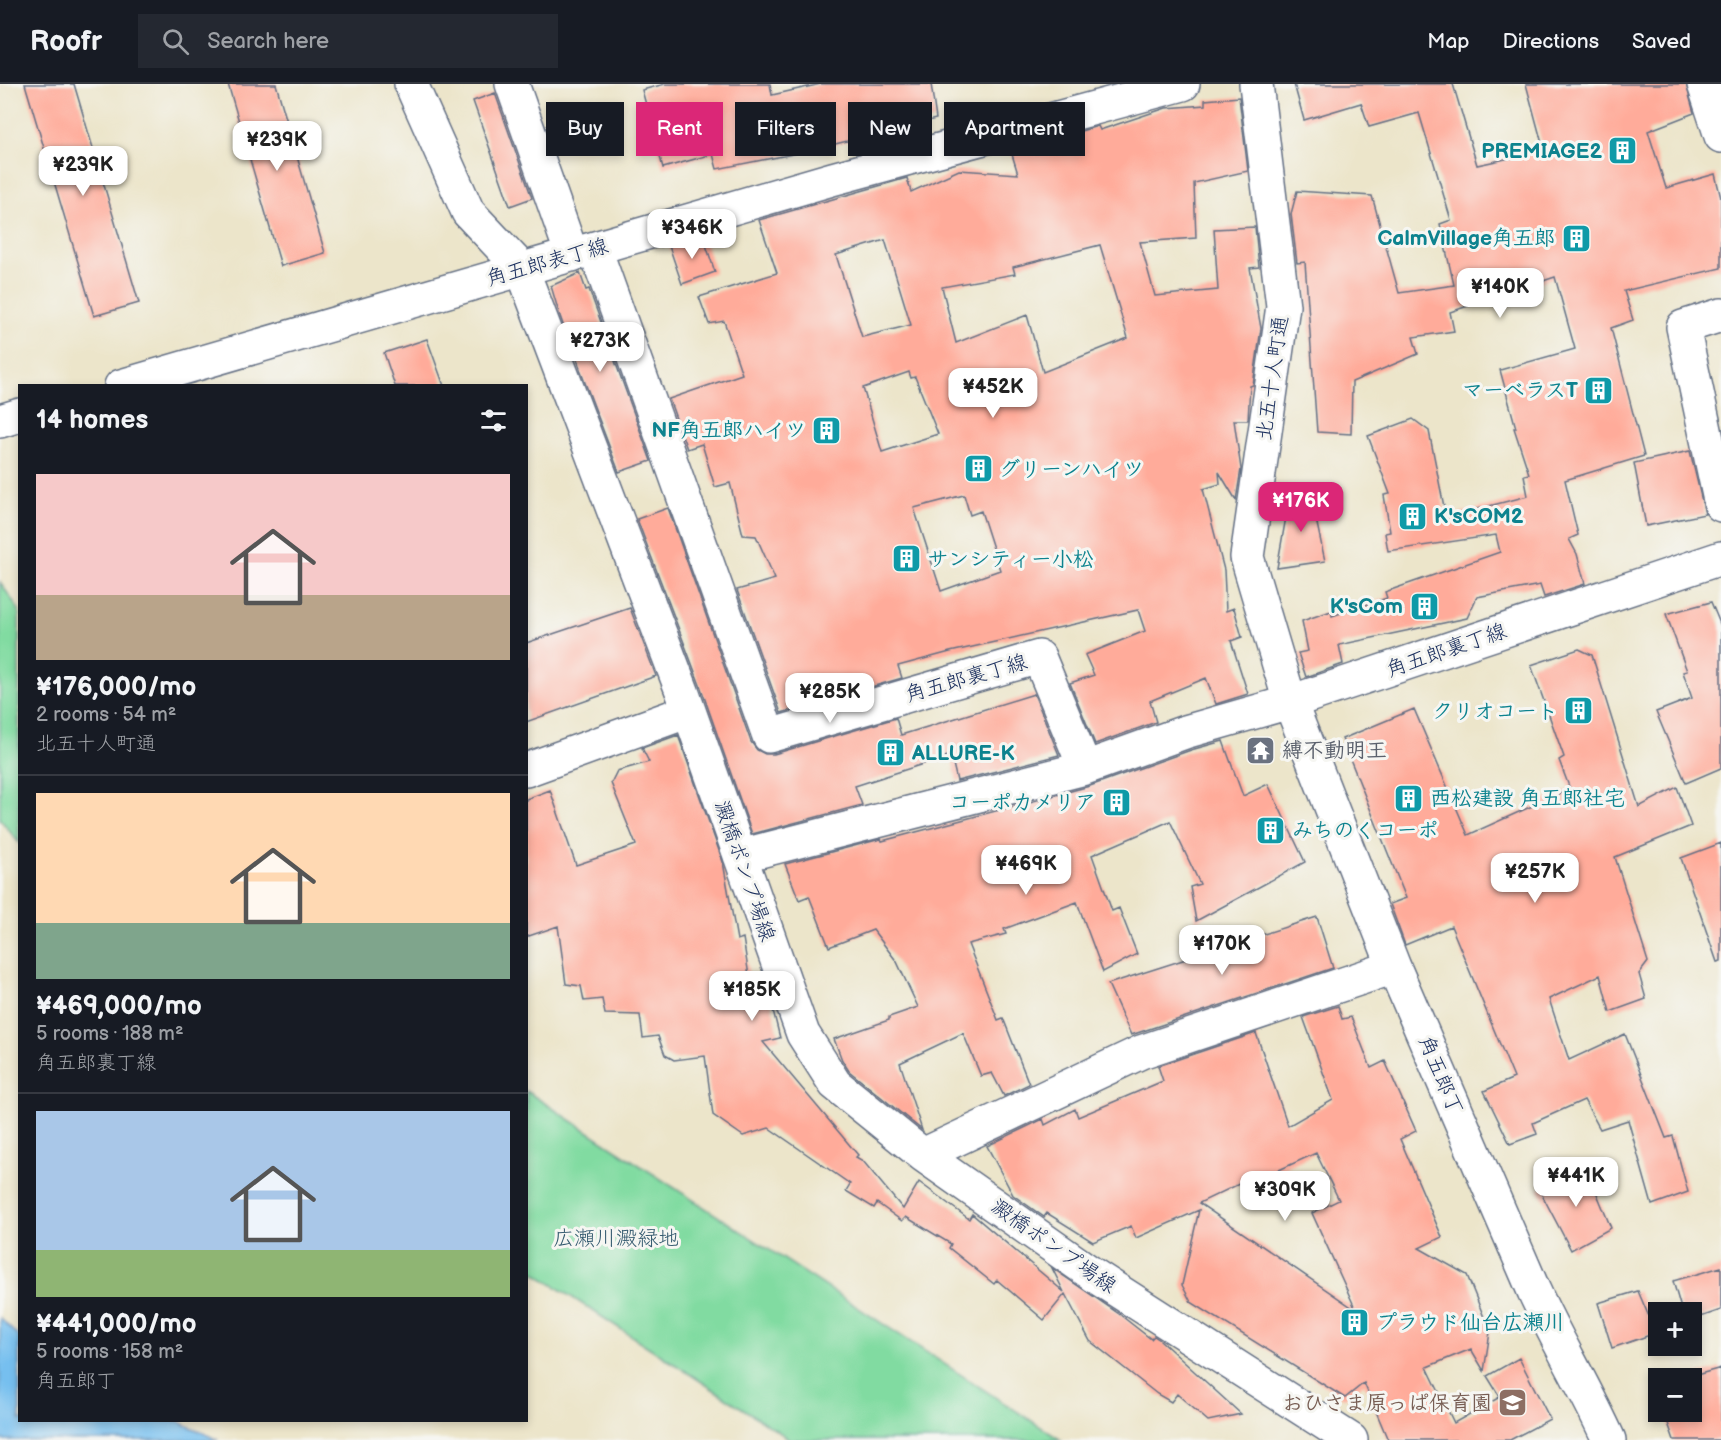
<!DOCTYPE html>
<meta charset="utf-8">
<style>
body{margin:0;font-family:"Balsamiq Sans","Klee One",sans-serif;background:#242831;color:#f1f3f6;height:100vh;display:flex;flex-direction:column;font-size:22px;white-space:nowrap}
*{box-sizing:border-box;margin:0}
p{font-size:20px;color:#9ea1a6}
.icon{flex:none;width:33px;height:33px;fill:none;stroke:currentColor;stroke-width:2;stroke-linecap:round;stroke-linejoin:round}
.map{position:relative;flex:1;overflow:hidden}
.sheet{position:absolute;left:18px;top:300px;width:510px;height:1038px;display:flex;flex-direction:column;background:#171b24;border-radius:0px;box-shadow:0 3px 9px #0003}
.sheet>*{flex:none}
.banner{position:absolute;left:546px;top:18px;width:570px;height:54px;display:flex;gap:12px}
.fabs{position:absolute;left:1648px;top:1218px;display:grid;gap:12px}
.fabs a{display:grid;place-items:center;width:54px;height:54px;border-radius:0px;background:#171b24;box-shadow:0 3px 9px #0003;font-size:30px}
.price{position:absolute;translate:-50% -51px;padding:0 14px;border-radius:12px;background:#fff;color:#222;font-size:20px;line-height:39px;filter:drop-shadow(0 2px 3px #0008)}
.price::after{content:'';position:absolute;left:50%;top:36px;width:18px;height:14px;margin-left:-9px;background:inherit;clip-path:polygon(0 0,100% 0,50% 100%)}
.price.selected{background:#db2777;color:#fff}
ul{padding:0;list-style:none}
li{display:grid;align-content:center;gap:12px;height:318px;padding:0 18px}
li+li{border-top:2px solid #363941}
li span{display:grid;place-items:center;height:186px;border-radius:0px;color:#555}
li>.icon{margin-inline-start:auto}
span .icon{width:108px;height:108px;fill:#fffc;stroke-width:1}
li b{font-size:26px}
h2{display:flex;justify-content:space-between;align-items:center;height:72px;padding:0 18px;font-size:26px}
.chip{padding:0 21px;border-radius:0px;background:#171b24;box-shadow:0 3px 9px #0003;font-size:21px;line-height:54px}
.chip.selected{background:#db2777;color:#fff}
header{display:flex;align-items:center;gap:36px;box-sizing:border-box;height:84px;padding:0 30px;background:#171b24;border-bottom:2px solid #363941}
header strong{font-size:28px}
nav{display:flex;gap:33px;margin-inline-start:auto;font-size:21px}
.search{width:420px;height:54px;background:#242831;display:flex;align-items:center;gap:15px;box-sizing:border-box;padding:0 21px;border-radius:0px;color:#9ea1a6;font-size:22px}
.map>svg:first-child{display:block}
.green{fill:#81dba1;stroke:#4e8580;stroke-width:1.5}
.water{fill:#76bfef;stroke:#4877a6;stroke-width:1.5}
.building{fill:#ffab9a;fill-rule:evenodd}
.lines{fill:none;stroke-linecap:round;stroke-linejoin:round}
.minor-casing{stroke:#646f84;stroke-width:36}
.minor{stroke:#fff;stroke-width:33}
.labels{text-anchor:middle;stroke-width:6;stroke-linejoin:round;paint-order:stroke}
.culture-label{font-size:21px;font-weight:bold;fill:#0d838f;stroke:#f6f6f2;text-anchor:end}
.street-label{font-size:21px;fill:#1b2f5e;stroke:#f6f6f2}
.worship-label{font-size:21px;font-weight:bold;fill:#5b616d;stroke:#f6f6f2;text-anchor:start}
.park-label{font-size:21px;fill:#345a6f;stroke:#f6f6f2}
.education-label{font-size:21px;font-weight:bold;fill:#785e54;stroke:#f6f6f2;text-anchor:end}
</style>
<header>
<strong>Roofr</strong>
<div class="search"><svg class="icon" aria-label="search" viewBox="0 0 24 24"><circle cx="10" cy="10" r="6"/><path d="M15 15l6 6"/></svg>Search here</div>
<nav><a>Map</a><a>Directions</a><a>Saved</a></nav>
</header>
<div class="map">
<svg width="1721" height="1356" viewBox="0 0 1721 1356">
<rect width="100%" height="100%" fill="#f6f6f2"/>
<filter id="ink" filterUnits="userSpaceOnUse"><feTurbulence type="fractalNoise" baseFrequency=".0167" numOctaves="2"/><feDisplacementMap in="SourceGraphic" scale="12" xChannelSelector="R" yChannelSelector="G"/><feConvolveMatrix kernelMatrix="1 2 1 2 8 2 1 2 1" color-interpolation-filters="sRGB"/></filter>
<filter id="wash" filterUnits="userSpaceOnUse"><feTurbulence type="fractalNoise" baseFrequency=".008" numOctaves="4" result="noise"/><feDisplacementMap in="SourceGraphic" scale="24" xChannelSelector="R" yChannelSelector="G"/><feGaussianBlur stdDeviation="1.35" result="paint"/><feColorMatrix in="noise" values="0 0 0 0 0 0 0 0 0 0 0 0 0 0 0 0 0 1.4 0 .05"/><feComposite in="paint" operator="in"/></filter>
<g filter="url(#wash)">
<rect width="100%" height="100%" fill="#ece5ca"/>
<!-- green -->
<path class="green" d="M 0,498 L 19,526 L 19,759 L 0,735 Z
M 526,1007 L 1061,1356 L 791,1356 L 527,1184 Z"/>
<!-- water -->
<path class="water" d="M 0,1234 L 19,1253 L 20,1336 L 178,1337 L 218,1356 L 0,1356 Z"/>
<g id="blocks">
<!-- building -->
<path class="building" d="M 25,0 L 74,0 L 139,219 L 94,232 Z
M 228,0 L 276,0 L 325,169 L 281,182 Z
M 665,0 L 770,0 L 772,11 L 821,0 L 931,0 L 936,35 L 803,68 L 717,85 L 713,70 L 663,84 L 642,6 Z
M 1294,0 L 1453,0 L 1477,81 L 1544,67 L 1526,0 L 1686,0 L 1694,29 L 1648,47 L 1666,104 L 1715,90 L 1721,114 L 1721,184 L 1624,207 L 1633,236 L 1611,244 L 1644,372 L 1565,396 L 1578,451 L 1569,455 L 1577,470 L 1585,500 L 1544,513 L 1540,501 L 1477,513 L 1467,534 L 1339,561 L 1343,580 L 1306,593 L 1298,569 L 1308,567 L 1302,537 L 1331,527 L 1332,532 L 1387,514 L 1385,508 L 1500,468 L 1496,451 L 1388,467 L 1385,449 L 1390,448 L 1384,411 L 1390,410 L 1368,352 L 1413,335 L 1429,347 L 1446,433 L 1528,412 L 1524,391 L 1529,390 L 1514,344 L 1516,344 L 1500,286 L 1575,265 L 1555,193 L 1450,228 L 1454,247 L 1413,253 L 1418,270 L 1352,298 L 1351,350 L 1317,348 L 1305,178 L 1297,179 L 1291,130 L 1297,107 L 1372,112 L 1399,209 L 1454,201 L 1440,140 L 1451,136 L 1419,29 L 1369,43 L 1361,19 L 1304,36 Z
M 495,9 L 532,114 L 510,122 L 473,17 Z
M 1239,13 L 1248,87 L 1194,99 L 1196,154 L 1140,158 L 1155,212 L 1218,206 L 1214,145 L 1255,143 L 1259,183 L 1250,184 L 1261,244 L 1253,301 L 1250,302 L 1248,336 L 1234,336 L 1241,385 L 1236,416 L 1219,388 L 1220,400 L 1203,405 L 1224,486 L 1226,527 L 1234,524 L 1242,553 L 1231,557 L 1248,610 L 1216,620 L 1206,594 L 1150,617 L 1156,638 L 1095,660 L 1070,599 L 1094,591 L 1085,571 L 1145,547 L 1138,526 L 950,568 L 898,582 L 902,594 L 781,629 L 737,506 L 775,495 L 756,452 L 743,451 L 730,399 L 715,403 L 702,360 L 687,365 L 669,315 L 742,290 L 724,237 L 709,240 L 699,213 L 777,189 L 759,136 L 907,94 L 911,108 L 959,86 L 1018,90 L 1011,67 L 1065,54 L 1064,52 L 1098,42 L 1100,46 L 1166,24 L 1205,21 L 1205,16 ZM 885,156 L 911,241 L 862,253 L 836,171 ZM 1100,161 L 1128,254 L 1043,288 L 1027,231 L 956,259 L 942,203 L 1015,190 L 1013,183 ZM 909,288 L 911,294 L 915,293 L 938,350 L 882,368 L 863,304 ZM 964,411 L 970,431 L 981,427 L 1000,486 L 941,507 L 914,424 Z
M 703,152 L 715,188 L 682,200 L 669,162 Z
M 580,189 L 586,206 L 589,205 L 651,377 L 619,388 L 581,288 L 570,251 L 567,252 L 559,229 L 551,202 Z
M 427,255 L 444,302 L 395,302 L 384,269 Z
M 1690,367 L 1705,430 L 1646,442 L 1634,379 Z
M 1310,407 L 1325,477 L 1277,484 L 1290,410 Z
M 668,424 L 751,658 L 757,666 L 765,670 L 774,670 L 896,634 L 901,651 L 1034,610 L 1059,671 L 957,697 L 951,671 L 855,702 L 862,721 L 752,750 L 700,601 L 637,435 Z
M 1711,518 L 1721,542 L 1721,684 L 1686,699 L 1656,628 L 1692,614 L 1683,588 L 1687,587 L 1666,530 Z
M 630,524 L 656,592 L 526,638 L 526,559 Z
M 1579,565 L 1592,571 L 1639,723 L 1677,703 L 1691,742 L 1615,773 L 1648,878 L 1639,890 L 1646,915 L 1610,928 L 1600,891 L 1549,915 L 1569,976 L 1625,950 L 1666,1054 L 1673,1052 L 1688,1108 L 1652,1121 L 1628,1036 L 1600,1045 L 1584,1016 L 1533,1039 L 1537,1050 L 1510,1060 L 1484,1007 L 1514,994 L 1451,842 L 1405,861 L 1390,820 L 1406,814 L 1342,655 L 1414,625 L 1468,751 L 1570,705 L 1559,676 L 1564,673 L 1531,581 Z
M 678,651 L 723,778 L 737,856 L 743,854 L 753,917 L 770,914 L 780,954 L 763,958 L 858,1071 L 856,1073 L 863,1077 L 903,1125 L 919,1098 L 969,1135 L 972,1130 L 1064,1208 L 1052,1184 L 1119,1230 L 1151,1255 L 1154,1252 L 1160,1256 L 1241,1330 L 1208,1337 L 1177,1310 L 1171,1318 L 1157,1310 L 1090,1257 L 1065,1210 L 1044,1236 L 997,1196 L 994,1200 L 949,1164 L 951,1160 L 906,1133 L 902,1137 L 877,1119 L 874,1124 L 846,1107 L 850,1100 L 769,1044 L 743,1052 L 713,1031 L 705,972 L 674,976 L 665,971 L 658,952 L 643,954 L 640,931 L 605,930 L 602,915 L 584,917 L 581,902 L 566,900 L 558,842 L 526,853 L 526,715 L 550,706 L 576,781 L 636,761 L 611,699 L 617,687 L 649,678 L 642,664 Z
M 1223,657 L 1243,712 L 1268,700 L 1305,778 L 1196,837 L 1190,803 L 1200,800 L 1170,737 L 1092,771 L 1112,827 L 1119,824 L 1137,870 L 1103,888 L 1077,818 L 1004,845 L 1006,850 L 968,860 L 998,936 L 1003,934 L 1029,1000 L 1004,1012 L 992,989 L 981,992 L 963,949 L 900,979 L 922,1046 L 849,987 L 842,976 L 834,955 L 889,936 L 889,933 L 918,923 L 897,878 L 873,846 L 829,863 L 809,812 L 799,816 L 785,780 L 881,755 L 882,757 L 1090,702 L 1191,666 Z
M 1721,759 L 1721,877 L 1717,878 L 1681,774 Z
M 1317,833 L 1333,884 L 1131,951 L 1108,900 Z
M 1338,922 L 1342,935 L 1351,933 L 1371,984 L 1385,977 L 1416,1047 L 1400,1055 L 1442,1153 L 1419,1164 L 1467,1191 L 1490,1248 L 1484,1287 L 1471,1265 L 1427,1283 L 1454,1339 L 1500,1313 L 1487,1292 L 1519,1274 L 1550,1335 L 1510,1356 L 1388,1356 L 1364,1299 L 1345,1314 L 1191,1218 L 1182,1201 L 1199,1126 L 1136,1154 L 1131,1142 L 1093,1158 L 1047,1129 L 1044,1133 L 1013,1111 L 987,1062 L 1043,1035 L 1045,1041 L 1075,1025 L 1078,1033 L 1163,997 L 1158,982 L 1256,949 L 1288,1042 L 1333,1016 L 1303,933 ZM 1316,1069 L 1339,1116 L 1312,1129 L 1356,1226 L 1199,1119 L 1264,1088 L 1266,1092 Z
M 1586,1083 L 1611,1144 L 1571,1166 L 1539,1105 Z
M 1721,1183 L 1721,1226 L 1692,1236 L 1692,1228 L 1682,1228 L 1673,1197 Z
M 1638,1207 L 1656,1249 L 1612,1264 L 1598,1219 Z
M 1721,1284 L 1721,1356 L 1674,1356 L 1664,1328 L 1692,1328 L 1692,1294 L 1686,1294 Z"/>
</g>
</g>
<g filter="url(#ink)">
<use href="#blocks" fill-opacity="0" stroke="#646f84" stroke-width="1.5"/>
<g class="lines">
<defs>
<path id="minor" d="M 411,0 L 468,128 L 522,185 L 682,607 L 803,950 L 835,1000 L 923,1071 L 1095,1192 L 1351,1356
M 512,0 L 572,171
M 1256,0 L 1283,222 L 1247,473 L 1290,618 L 1394,883 L 1534,1207 C 1557,1257 1586,1305 1609,1356
M 1704,0 L 1721,52
M 595,165 L 769,652 L 1039,573 L 1085,684 L 1185,648 L 1290,618 L 1721,474
M 1721,231 L 1683,243 L 1721,421
M 121,302 L 832,95 L 1183,0
M 0,337 L 20,331
M 526,686 L 689,627
M 740,772 L 1085,684
M 923,1071 L 1141,968 L 1394,883"/>
</defs>
<!-- minor casing -->
<use href="#minor" class="minor-casing"/>
<!-- minor -->
<use href="#minor" class="minor"/>
</g>
</g>
<!-- icons -->
<defs>
<symbol id="building-square" viewBox="-11 -11 22 22"><rect x="-9" y="-9" width="18" height="18" rx="4" fill="#0f9aa8" stroke="#f6f6f2"/><path d="M-4-6H4V6H1V3H-1V6H-4ZM-2.5-4.3h1.7v1.8h-1.7ZM.8-4.3h1.7v1.8H.8ZM-2.5-1h1.7V.8h-1.7ZM.8-1h1.7V.8H.8Z" fill="#fff"/></symbol>
<symbol id="temple-square" viewBox="-11 -11 22 22"><rect x="-9" y="-9" width="18" height="18" rx="4" fill="#6b7280" stroke="#f6f6f2"/><path d="M0-6L5-2H3V0L6.5 2.5H4V6H1.5V3h-3V6H-4V2.5H-6.5L-3 0V-2H-5Z" fill="#fff"/></symbol>
<symbol id="school-square" viewBox="-11 -11 22 22"><rect x="-9" y="-9" width="18" height="18" rx="4" fill="#8d6e63" stroke="#f6f6f2"/><path d="M0-5L7-2L0 1L-7-2ZM-4 1L0 2.5L4 1V4Q0 6-4 4Z" fill="#fff"/></symbol>
</defs>
<g fill-rule="evenodd">
<use href="#building-square" x="1606" y="50" width="33" height="33"/>
<use href="#building-square" x="1560" y="138" width="33" height="33"/>
<use href="#building-square" x="1582" y="290" width="33" height="33"/>
<use href="#building-square" x="810" y="330" width="33" height="33"/>
<use href="#building-square" x="962" y="368" width="33" height="33"/>
<use href="#building-square" x="1396" y="416" width="33" height="33"/>
<use href="#building-square" x="890" y="458" width="33" height="33"/>
<use href="#building-square" x="1408" y="506" width="33" height="33"/>
<use href="#building-square" x="1562" y="610" width="33" height="33"/>
<use href="#temple-square" x="1244" y="650" width="33" height="33"/>
<use href="#building-square" x="874" y="652" width="33" height="33"/>
<use href="#building-square" x="1392" y="698" width="33" height="33"/>
<use href="#building-square" x="1100" y="702" width="33" height="33"/>
<use href="#building-square" x="1254" y="730" width="33" height="33"/>
<use href="#building-square" x="1338" y="1222" width="33" height="33"/>
<use href="#school-square" x="1496" y="1302" width="33" height="33"/>
</g>
<g class="labels">
<!-- culture labels -->
<g class="culture-label">
<text x="1602" y="74">PREMIAGE2</text>
<text x="1555" y="161">CalmVillage角五郎</text>
<text x="1578" y="313">マーベラスT</text>
<text x="806" y="353">NF角五郎ハイツ</text>
<text x="999" y="392" text-anchor="start">グリーンハイツ</text>
<text x="1434" y="439" text-anchor="start">K'sCOM2</text>
<text x="927" y="482" text-anchor="start">サンシティー小松</text>
<text x="1403" y="529">K'sCom</text>
<text x="1558" y="634">クリオコート</text>
<text x="912" y="676" text-anchor="start">ALLURE-K</text>
<text x="1430" y="721" text-anchor="start">西松建設 角五郎社宅</text>
<text x="1096" y="725">コーポカメリア</text>
<text x="1292" y="753" text-anchor="start">みちのくコーポ</text>
<text x="1376" y="1245" text-anchor="start">プラウド仙台広瀬川</text>
</g>
<!-- street labels -->
<g class="street-label">
<text transform="translate(547 178) rotate(-16)" y="7">角五郎表丁線</text>
<text transform="translate(1272 294) rotate(-82)" y="7">北五十人町通</text>
<text transform="translate(1446 566) rotate(-19)" y="7">角五郎裏丁線</text>
<text transform="translate(966 594) rotate(-16)" y="7">角五郎裏丁線</text>
<text transform="translate(745 787) rotate(71)" y="7">澱橋ポンプ場線</text>
<text transform="translate(1441 991) rotate(67)" y="7">角五郎丁</text>
<text transform="translate(1054 1162) rotate(35)" y="7">澱橋ポンプ場線</text>
</g>
<!-- worship labels -->
<g class="worship-label">
<text x="1282" y="673">縛不動明王</text>
</g>
<!-- park labels -->
<g class="park-label">
<text x="616" y="1161">広瀬川澱緑地</text>
</g>
<!-- education labels -->
<g class="education-label">
<text x="1492" y="1326">おひさま原っぱ保育園</text>
</g>
</g>
</svg>
<div class="fabs">
<a>+</a>
<a>−</a>
</div>
<b class="price" style="left:277px;top:88px">¥239K</b>
<b class="price" style="left:83px;top:113px">¥239K</b>
<b class="price" style="left:692px;top:176px">¥346K</b>
<b class="price" style="left:1500px;top:235px">¥140K</b>
<b class="price" style="left:600px;top:289px">¥273K</b>
<b class="price" style="left:993px;top:335px">¥452K</b>
<b class="price selected" style="left:1301px;top:449px">¥176K</b>
<b class="price" style="left:830px;top:640px">¥285K</b>
<b class="price" style="left:1026px;top:812px">¥469K</b>
<b class="price" style="left:1535px;top:820px">¥257K</b>
<b class="price" style="left:1222px;top:892px">¥170K</b>
<b class="price" style="left:752px;top:938px">¥185K</b>
<b class="price" style="left:1576px;top:1124px">¥441K</b>
<b class="price" style="left:1285px;top:1138px">¥309K</b>
<div class="banner">
<a class="chip">Buy</a>
<a class="chip selected">Rent</a>
<a class="chip">Filters</a>
<a class="chip">New</a>
<a class="chip">Apartment</a>
</div>
<section class="sheet">
<h2>14 homes<svg class="icon" aria-label="filters" viewBox="0 0 24 24"><path d="M4 7h16M4 17h16"/><circle cx="9" cy="7" r="2"/><circle cx="15" cy="17" r="2"/></svg></h2>
<ul>
<li><span style="background:linear-gradient(#f6c9c9 65%,#b9a48a 0)"><svg class="icon" aria-label="home" viewBox="0 0 24 24"><path d="M3 11l9-7 9 7M6 9v11h12V9"/></svg></span><div><b>¥176,000/mo</b><p>2 rooms · 54 m²</p><p>北五十人町通</p></div></li>
<li><span style="background:linear-gradient(#ffd9b3 70%,#7fa58c 0)"><svg class="icon" aria-label="home" viewBox="0 0 24 24"><path d="M3 11l9-7 9 7M6 9v11h12V9"/></svg></span><div><b>¥469,000/mo</b><p>5 rooms · 188 m²</p><p>角五郎裏丁線</p></div></li>
<li><span style="background:linear-gradient(#a9c7e8 75%,#8fb573 0)"><svg class="icon" aria-label="home" viewBox="0 0 24 24"><path d="M3 11l9-7 9 7M6 9v11h12V9"/></svg></span><div><b>¥441,000/mo</b><p>5 rooms · 158 m²</p><p>角五郎丁</p></div></li>
</ul>
</section>
</div>
